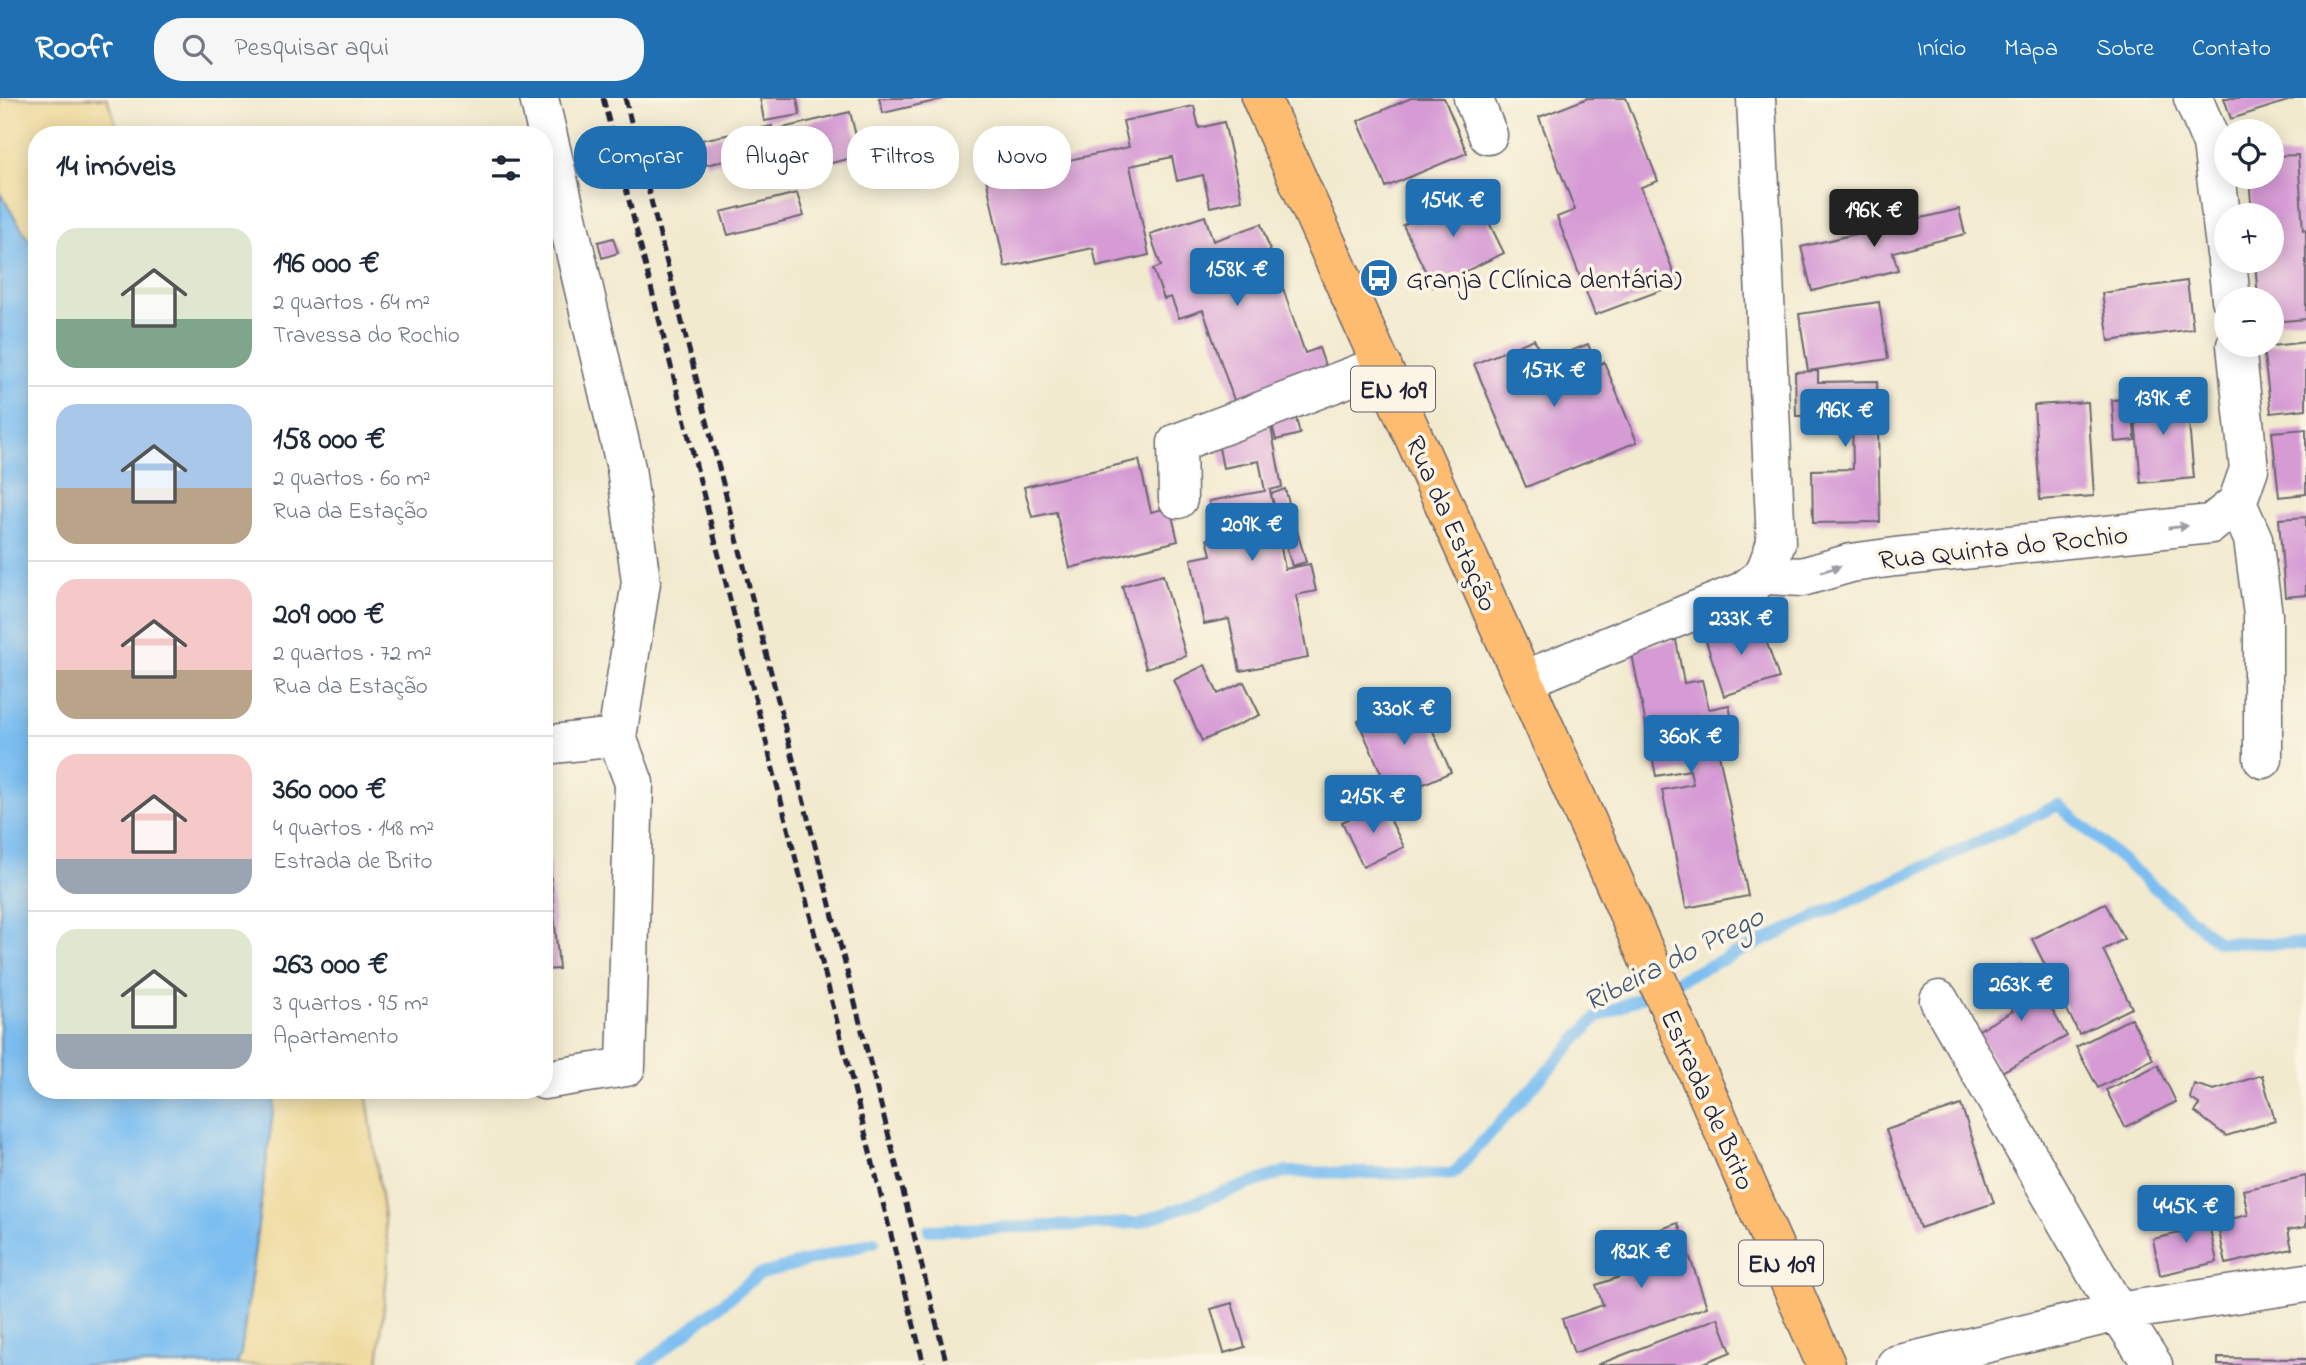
<!DOCTYPE html>
<html lang="pt">
<meta charset="utf-8">
<style>
body{margin:0;font-family:"Indie Flower",sans-serif;background:#f6f6f7;color:#1f2937;height:100vh;display:flex;flex-direction:column;font-size:26px;white-space:nowrap}
*{box-sizing:border-box;margin:0}
p{font-size:23px;color:#747a83}
.icon{flex:none;width:38px;height:38px;fill:none;stroke:currentColor;stroke-width:2;stroke-linecap:round;stroke-linejoin:round}
.map{position:relative;flex:1;overflow:hidden}
.sheet{position:absolute;left:28px;top:28px;width:525px;height:973px;display:flex;flex-direction:column;background:#fff;border-radius:28px;box-shadow:0 4px 18px #0003}
.sheet>*{flex:none}
.banner{position:absolute;left:574px;top:28px;width:665px;height:63px;display:flex;gap:14px}
.buttons{position:absolute;left:2214px;top:21px;display:grid;gap:14px}
.buttons a{display:grid;place-items:center;width:70px;height:70px;border-radius:50%;background:#fff;box-shadow:0 4px 18px #0003;font-size:35px}
.price{position:absolute;translate:-50% -60px;padding:0 16px;border-radius:7px;background:#1f6fb2;color:#fff;font-size:23px;line-height:46px;filter:drop-shadow(0 2px 4px #0008)}
.price::after{content:'';position:absolute;left:50%;top:42px;width:21px;height:16px;margin-left:-10px;background:inherit;clip-path:polygon(0 0,100% 0,50% 100%)}
.price.on{background:#222;color:#fff}
ul{padding:0;list-style:none}
li{display:flex;align-items:center;gap:21px;height:175px;padding:0 28px}
li+li{border-top:2px solid #e0e1e3}
li span{display:grid;place-items:center;flex:none;width:196px;height:140px;border-radius:21px;color:#555}
li>.icon{margin-inline-start:auto}
span .icon{width:84px;height:84px;fill:#fffc;stroke-width:1}
li b{font-size:30px}
h2{display:flex;justify-content:space-between;align-items:center;height:84px;padding:0 28px;font-size:30px}
.pill{padding:0 24px;border-radius:28px;background:#fff;box-shadow:0 4px 18px #0003;font-size:24px;line-height:63px}
.pill.on{background:#1f6fb2;color:#fff}
header{display:flex;align-items:center;gap:42px;box-sizing:border-box;height:98px;padding:0 35px;background:#1f6fb2;color:#fff}
header strong{font-size:33px}
nav{display:flex;gap:38px;margin-inline-start:auto;font-size:24px}
.search{width:490px;height:63px;background:#f6f6f7;display:flex;align-items:center;gap:18px;box-sizing:border-box;padding:0 24px;border-radius:28px;color:#747a83;font-size:26px}
.map>svg:first-child{display:block}
.sand{fill:#eeda9e;stroke:#887e6c;stroke-width:2}
.water{fill:#7cbef1;stroke:#4f7096;stroke-width:2}
.lines{fill:none;stroke-linecap:round;stroke-linejoin:round}
.stream{stroke:#7cbef1;stroke-width:12}
.building{fill:#d69ad5}
.minor-casing{stroke:#6b686f;stroke-width:41}
.major-casing{stroke:#6b686f;stroke-width:41}
.minor{stroke:#fff;stroke-width:38}
.major{stroke:#febc70;stroke-width:38}
.rail{stroke:#22223b;stroke-width:5;stroke-dasharray:10 5;stroke-linecap:butt}
.oneway{fill:#9c9ca7}
.labels{text-anchor:middle;stroke-width:7;stroke-linejoin:round;paint-order:stroke}
.shield{fill:#fcf5e5;stroke:#63616e;stroke-width:2}
.shield-label{font-size:26px;font-weight:bold;fill:#22223b}
.poi-label{font-size:28px;fill:#22223b;stroke:#fcf5e5;text-anchor:start}
.street-label{font-size:28px;fill:#22223b;stroke:#fcf5e5}
.water-label{font-size:30px;font-style:italic;fill:#42597b;stroke:#fcf5e5}
</style>
<header>
<strong>Roofr</strong>
<div class="search"><svg class="icon" aria-label="search" viewBox="0 0 24 24"><circle cx="10" cy="10" r="6"/><path d="M15 15l6 6"/></svg>Pesquisar aqui</div>
<nav><a>Início</a><a>Mapa</a><a>Sobre</a><a>Contato</a></nav>
</header>
<div class="map">
<svg width="2306" height="1267" viewBox="0 0 2306 1267">
<rect width="100%" height="100%" fill="#fcf5e5"/>
<filter id="ink" filterUnits="userSpaceOnUse"><feTurbulence type="fractalNoise" baseFrequency=".0143" numOctaves="2"/><feDisplacementMap in="SourceGraphic" scale="14" xChannelSelector="R" yChannelSelector="G"/><feConvolveMatrix kernelMatrix="1 2 1 2 8 2 1 2 1" color-interpolation-filters="sRGB"/></filter>
<filter id="wash" filterUnits="userSpaceOnUse"><feTurbulence type="fractalNoise" baseFrequency=".00686" numOctaves="4" result="noise"/><feDisplacementMap in="SourceGraphic" scale="28" xChannelSelector="R" yChannelSelector="G"/><feGaussianBlur stdDeviation="1.57" result="paint"/><feColorMatrix in="noise" values="0 0 0 0 0 0 0 0 0 0 0 0 0 0 0 0 0 1.4 0 .05"/><feComposite in="paint" operator="in"/></filter>
<g filter="url(#wash)">
<rect width="100%" height="100%" fill="#f2eacf"/>
<!-- sand -->
<path class="sand" d="M 0,0 L 107,0 L 120,37 L 37,37 L 37,451 L 0,396 Z
M 37,992 L 366,992 L 389,1155 L 378,1267 L 0,1267 Z"/>
<!-- water -->
<path class="water" d="M 0,95 L 37,155 L 37,992 L 276,992 L 241,1255 L 237,1267 L 0,1267 Z"/>
<g class="lines">
<!-- stream -->
<path class="stream" d="M 929,1132 L 1137,1125 L 1284,1074 L 1453,1076 L 1596,920 L 2058,707 L 2218,844 L 2306,846
M 645,1267 L 758,1177 L 874,1144"/>
</g>
<g id="blocks">
<!-- building -->
<path class="building" d="M 760,0 L 797,0 L 800,17 L 764,23 Z
M 879,0 L 944,0 L 944,1 L 883,15 Z
M 1411,0 L 1444,0 L 1467,55 L 1386,89 L 1358,23 Z
M 1588,0 L 1626,0 L 1658,83 L 1641,89 L 1678,186 L 1595,217 L 1557,119 L 1575,112 L 1539,19 Z
M 2224,0 L 2294,0 L 2294,1 L 2231,21 Z
M 1194,8 L 1199,30 L 1224,24 L 1242,102 L 1210,109 L 1203,77 L 1177,83 L 1172,59 L 1130,68 L 1149,157 L 1097,169 L 1093,150 L 1005,169 L 986,80 L 1129,49 L 1123,23 Z
M 850,14 L 861,58 L 785,76 L 774,32 Z
M 772,28 L 777,51 L 706,67 L 701,42 Z
M 2298,57 L 2303,133 L 2306,132 L 2306,221 L 2272,224 L 2272,201 L 2258,201 L 2255,163 L 2272,163 L 2272,117 L 2252,117 L 2249,79 L 2272,79 L 2272,58 Z
M 1474,94 L 1504,155 L 1433,189 L 1403,127 Z
M 797,95 L 804,118 L 728,137 L 721,114 Z
M 1959,111 L 1965,136 L 1893,154 L 1898,172 L 1812,193 L 1801,149 Z
M 1205,118 L 1213,143 L 1261,126 L 1305,255 L 1319,250 L 1329,279 L 1237,311 L 1203,212 L 1179,220 L 1171,199 L 1164,201 L 1153,171 L 1161,168 L 1150,136 Z
M 613,140 L 618,155 L 602,160 L 598,144 Z
M 2187,183 L 2193,231 L 2109,243 L 2102,195 Z
M 1879,204 L 1888,261 L 1808,273 L 1799,216 Z
M 1534,241 L 1544,264 L 1588,246 L 1597,268 L 1604,264 L 1637,344 L 1526,389 L 1474,266 Z
M 2306,244 L 2306,311 L 2271,315 L 2263,249 Z
M 1818,273 L 1818,284 L 1877,283 L 1880,424 L 1813,425 L 1812,372 L 1853,371 L 1852,317 L 1796,318 L 1795,274 Z
M 2186,293 L 2194,380 L 2141,385 L 2133,297 Z
M 2132,301 L 2135,342 L 2115,344 L 2112,302 Z
M 2088,304 L 2094,398 L 2040,402 L 2034,307 Z
M 1294,312 L 1300,336 L 1276,342 L 1270,318 Z
M 1270,324 L 1282,389 L 1270,392 L 1285,471 L 1310,466 L 1316,493 L 1296,497 L 1308,560 L 1240,573 L 1229,521 L 1204,526 L 1191,461 L 1211,457 L 1207,441 L 1216,439 L 1209,403 L 1265,393 L 1259,363 L 1223,370 L 1216,335 Z
M 2306,331 L 2306,396 L 2279,399 L 2272,334 Z
M 1139,362 L 1151,414 L 1170,409 L 1178,443 L 1070,470 L 1056,414 L 1032,419 L 1024,389 Z
M 1285,391 L 1306,464 L 1292,468 L 1271,396 Z
M 2306,419 L 2306,497 L 2285,499 L 2279,421 Z
M 1163,477 L 1186,558 L 1146,570 L 1122,488 Z
M 1758,519 L 1779,580 L 1724,598 L 1704,537 Z
M 1676,542 L 1684,585 L 1702,582 L 1709,611 L 1729,607 L 1736,642 L 1717,646 L 1748,798 L 1686,810 L 1662,692 L 1693,686 L 1690,672 L 1656,678 L 1631,551 Z
M 1205,567 L 1218,596 L 1244,584 L 1260,617 L 1202,643 L 1174,582 Z
M 1417,597 L 1451,674 L 1392,700 L 1358,623 Z
M 1382,705 L 1404,749 L 1363,769 L 1342,724 Z
M 544,760 L 549,760 L 559,871 L 544,872 Z
M 2105,805 L 2124,841 L 2103,852 L 2132,910 L 2079,936 L 2032,841 Z
M 2027,868 L 2067,938 L 2000,975 L 1977,933 L 2013,913 L 1997,885 Z
M 2131,920 L 2153,961 L 2098,990 L 2076,949 Z
M 2158,967 L 2176,1004 L 2125,1029 L 2106,992 Z
M 2262,977 L 2275,1023 L 2226,1038 L 2195,1014 L 2200,1007 L 2190,1000 L 2194,986 L 2214,992 Z
M 1961,1007 L 1994,1105 L 1920,1130 L 1886,1032 Z
M 2306,1078 L 2306,1129 L 2288,1132 L 2292,1151 L 2226,1166 L 2217,1124 L 2248,1117 L 2243,1092 Z
M 2206,1112 L 2217,1164 L 2160,1177 L 2153,1141 L 2180,1135 L 2176,1118 Z
M 1678,1125 L 1707,1209 L 1574,1255 L 1562,1221 L 1603,1207 L 1596,1187 L 1623,1178 L 1612,1148 Z
M 1232,1205 L 1245,1249 L 1224,1255 L 1211,1211 Z
M 1718,1220 L 1731,1254 L 1699,1267 L 1597,1267 Z
M 2218,1260 L 2306,1261 L 2306,1267 L 2218,1267 Z"/>
</g>
</g>
<g filter="url(#ink)">
<use href="#blocks" fill-opacity="0" stroke="#6b686f" stroke-width="2"/>
<g class="lines">
<defs>
<path id="minor" d="M 539,0 L 626,370 L 641,484 L 617,639 L 544,647
M 1473,0 L 1488,37
M 2193,0 L 2212,46 L 2226,156
M 2227,163 L 2231,201
M 2236,247 L 2249,371 L 2237,405
M 1178,401 L 1177,345 L 1382,267
M 2237,405 L 2253,441 L 2263,517 L 2263,661
M 1764,477 L 1802,479 L 1851,465 L 1895,459 L 2211,426 L 2237,405
M 1524,582 L 1743,493 L 1764,477 L 1776,445 L 1756,0
M 1939,902 L 2118,1214 L 2153,1267
M 544,982 L 626,969 L 634,685 L 617,639
M 1896,1267 L 2118,1214 L 2306,1185"/>
<path id="major" d="M 1261,0 L 1609,772 L 1826,1267"/>
</defs>
<!-- minor casing -->
<use href="#minor" class="minor-casing"/>
<!-- major casing -->
<use href="#major" class="major-casing"/>
<!-- minor -->
<use href="#minor" class="minor"/>
<!-- major -->
<use href="#major" class="major"/>
<!-- rail -->
<path class="rail" d="M 603,0 L 924,1267
M 625,0 L 947,1267"/>
</g>
<!-- one-way arrows -->
<defs><path id="oneway-solid" d="M-6-.8H1V-3.2L6.5 0L1 3.2V.8H-6Z" transform="scale(1.75)"/></defs>
<g class="oneway">
<use href="#oneway-solid" transform="translate(2178 429) rotate(-6)"/>
<use href="#oneway-solid" transform="translate(1831 471) rotate(-16)"/>
</g>
</g>
<!-- icons -->
<defs>
<symbol id="bus-disc" viewBox="-11 -11 22 22"><circle r="9.5" fill="#1f6fb2" stroke="#fcf5e5"/><path d="M-5-6H5V4H4V6H2V4H-2V6H-4V4H-5ZM-3.5-4V0h7V-4ZM-3.5 1.2v1.5H-2V1.2ZM2 1.2v1.5H3.5V1.2Z" fill="#fff"/></symbol>
</defs>
<g fill-rule="evenodd">
<use href="#bus-disc" x="1357" y="158" width="44" height="44"/>
</g>
<g class="labels">
<!-- shield labels -->
<g class="shield">
<rect x="1351" y="268.5" width="84" height="45" rx="5"/>
<rect x="1739" y="1142.5" width="84" height="45" rx="5"/>
</g>
<g class="shield-label">
<text x="1393" y="300">EN 109</text>
<text x="1781" y="1174">EN 109</text>
</g>
<!-- poi labels -->
<g class="poi-label">
<text x="1406" y="190">Granja (Clínica dentária)</text>
</g>
<!-- street labels -->
<g class="street-label">
<text transform="translate(1453 425) rotate(66)" y="10">Rua da Estação</text>
<text transform="translate(2003 448) rotate(-6)" y="10">Rua Quinta do Rochio</text>
<text transform="translate(1709 1001) rotate(66)" y="10">Estrada de Brito</text>
</g>
<!-- water labels -->
<g class="water-label">
<text transform="translate(1673 860) rotate(-27)" y="10">Ribeira do Prego</text>
</g>
</g>
</svg>
<div class="buttons">
<a><svg class="icon" aria-label="locate" viewBox="0 0 24 24"><circle cx="12" cy="12" r="6"/><path d="M12 2v4M12 18v4M2 12h4M18 12h4"/></svg></a>
<a>+</a>
<a>−</a>
</div>
<b class="price" style="left:1453px;top:141px">154K €</b>
<b class="price on" style="left:1874px;top:151px">196K €</b>
<b class="price" style="left:1237px;top:210px">158K €</b>
<b class="price" style="left:1554px;top:311px">157K €</b>
<b class="price" style="left:2163px;top:339px">139K €</b>
<b class="price" style="left:1845px;top:351px">196K €</b>
<b class="price" style="left:1252px;top:465px">209K €</b>
<b class="price" style="left:1741px;top:559px">233K €</b>
<b class="price" style="left:1404px;top:649px">330K €</b>
<b class="price" style="left:1691px;top:677px">360K €</b>
<b class="price" style="left:1373px;top:737px">215K €</b>
<b class="price" style="left:2021px;top:925px">263K €</b>
<b class="price" style="left:2186px;top:1147px">445K €</b>
<b class="price" style="left:1641px;top:1192px">182K €</b>
<div class="banner">
<a class="pill on">Comprar</a>
<a class="pill">Alugar</a>
<a class="pill">Filtros</a>
<a class="pill">Novo</a>
</div>
<section class="sheet">
<h2>14 imóveis<svg class="icon" aria-label="filters" viewBox="0 0 24 24"><path d="M4 7h16M4 17h16"/><circle cx="9" cy="7" r="2"/><circle cx="15" cy="17" r="2"/></svg></h2>
<ul>
<li><span style="background:linear-gradient(#dfe7d0 65%,#7fa58c 0)"><svg class="icon" aria-label="home" viewBox="0 0 24 24"><path d="M3 11l9-7 9 7M6 9v11h12V9"/></svg></span><div><b>196 000 €</b><p>2 quartos · 64 m²</p><p>Travessa do Rochio</p></div></li>
<li><span style="background:linear-gradient(#a9c7e8 60%,#b9a48a 0)"><svg class="icon" aria-label="home" viewBox="0 0 24 24"><path d="M3 11l9-7 9 7M6 9v11h12V9"/></svg></span><div><b>158 000 €</b><p>2 quartos · 60 m²</p><p>Rua da Estação</p></div></li>
<li><span style="background:linear-gradient(#f6c9c9 65%,#b9a48a 0)"><svg class="icon" aria-label="home" viewBox="0 0 24 24"><path d="M3 11l9-7 9 7M6 9v11h12V9"/></svg></span><div><b>209 000 €</b><p>2 quartos · 72 m²</p><p>Rua da Estação</p></div></li>
<li><span style="background:linear-gradient(#f6c9c9 75%,#9aa5b1 0)"><svg class="icon" aria-label="home" viewBox="0 0 24 24"><path d="M3 11l9-7 9 7M6 9v11h12V9"/></svg></span><div><b>360 000 €</b><p>4 quartos · 148 m²</p><p>Estrada de Brito</p></div></li>
<li><span style="background:linear-gradient(#dfe7d0 75%,#9aa5b1 0)"><svg class="icon" aria-label="home" viewBox="0 0 24 24"><path d="M3 11l9-7 9 7M6 9v11h12V9"/></svg></span><div><b>263 000 €</b><p>3 quartos · 95 m²</p><p>Apartamento</p></div></li>
</ul>
</section>
</div>
